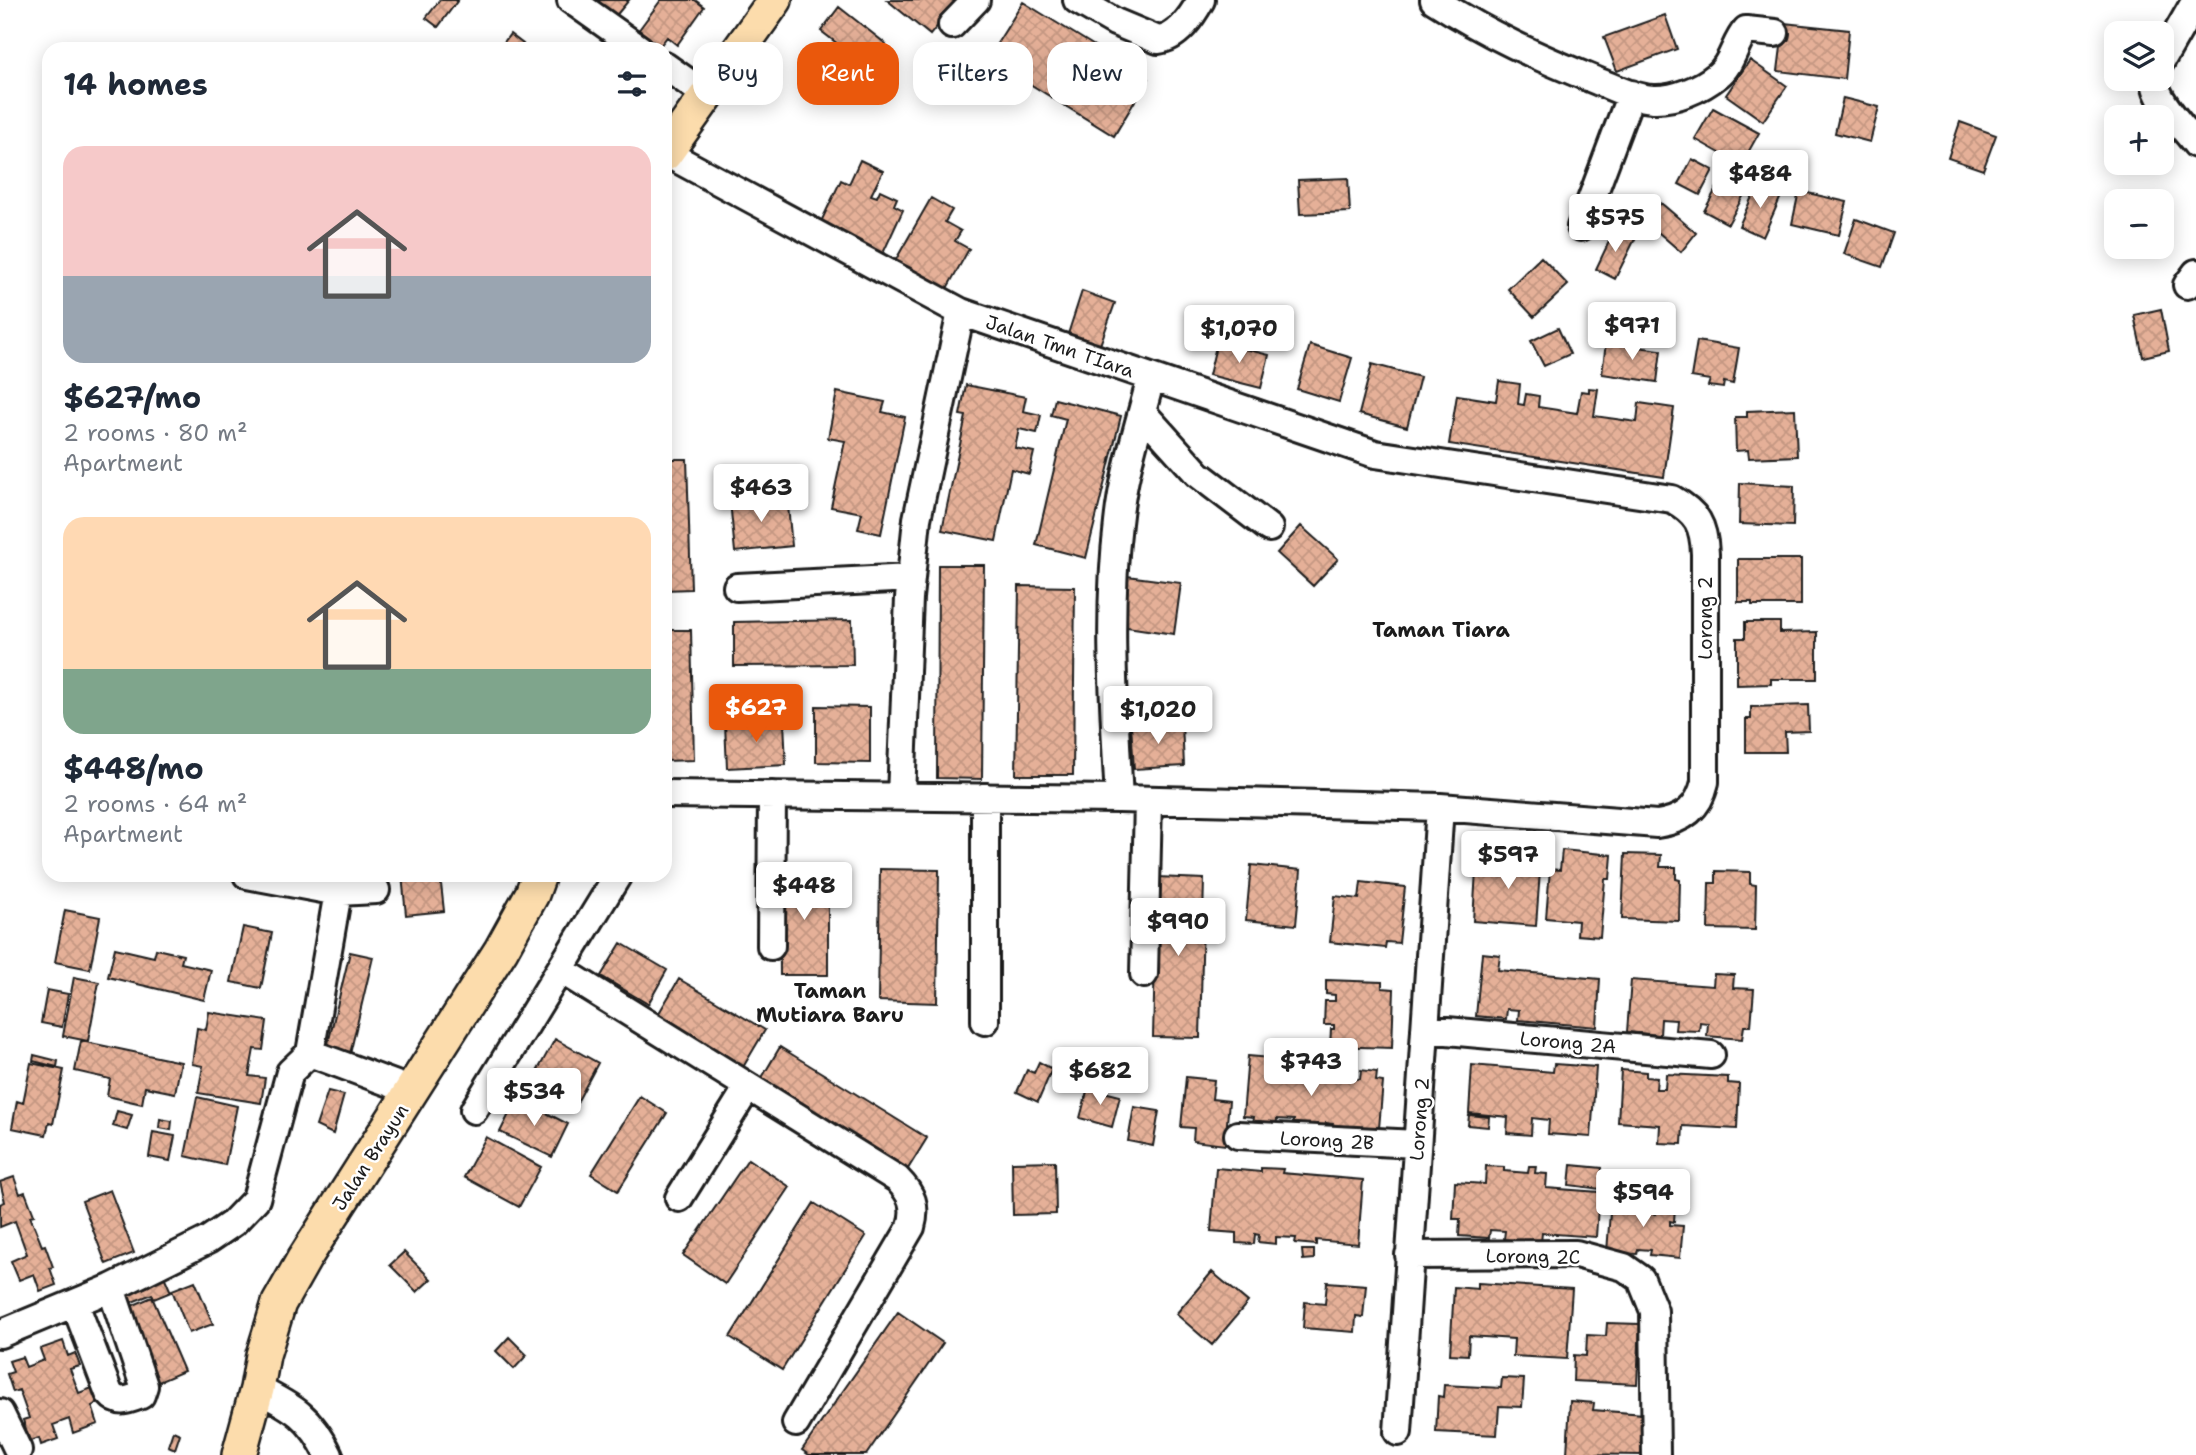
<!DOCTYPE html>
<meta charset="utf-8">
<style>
body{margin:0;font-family:"Shantell Sans",sans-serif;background:#f6f6f7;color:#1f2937;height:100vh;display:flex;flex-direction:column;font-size:26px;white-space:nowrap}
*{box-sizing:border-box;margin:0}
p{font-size:23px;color:#747a83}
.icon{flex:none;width:38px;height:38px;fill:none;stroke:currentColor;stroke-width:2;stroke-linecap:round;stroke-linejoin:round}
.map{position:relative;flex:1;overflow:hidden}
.sheet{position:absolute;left:42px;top:42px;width:630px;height:840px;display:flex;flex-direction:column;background:#fff;border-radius:21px;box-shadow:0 4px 18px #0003}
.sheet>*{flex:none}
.guide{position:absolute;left:693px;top:42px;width:665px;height:63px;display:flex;gap:14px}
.buttons{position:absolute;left:2104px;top:21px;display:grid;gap:14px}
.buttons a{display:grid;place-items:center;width:70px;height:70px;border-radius:14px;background:#fff;box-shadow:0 4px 18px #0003;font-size:35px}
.price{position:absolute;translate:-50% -60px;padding:0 16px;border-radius:7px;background:#fff;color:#222;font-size:23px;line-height:46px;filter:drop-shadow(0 2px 4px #0008)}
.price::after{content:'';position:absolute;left:50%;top:42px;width:21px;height:16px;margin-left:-10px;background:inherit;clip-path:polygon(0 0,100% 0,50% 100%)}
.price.current{background:#ea580c;color:#fff}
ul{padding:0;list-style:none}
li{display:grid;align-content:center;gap:14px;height:371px;padding:0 21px}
li span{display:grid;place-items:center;height:217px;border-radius:21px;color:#555}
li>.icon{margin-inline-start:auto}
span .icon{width:126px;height:126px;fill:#fffc;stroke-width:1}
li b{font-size:30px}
h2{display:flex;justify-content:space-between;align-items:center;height:84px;padding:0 21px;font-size:30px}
.chip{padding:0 24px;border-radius:21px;background:#fff;box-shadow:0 4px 18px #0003;font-size:24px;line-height:63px}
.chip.current{background:#ea580c;color:#fff}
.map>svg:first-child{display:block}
.building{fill:url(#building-cross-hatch);stroke:#1c1c1c;stroke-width:2}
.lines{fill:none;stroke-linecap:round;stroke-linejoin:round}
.minor-casing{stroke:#1c1c1c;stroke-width:32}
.major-casing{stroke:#1c1c1c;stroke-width:38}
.minor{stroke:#fff;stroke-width:26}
.major{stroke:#fcdcac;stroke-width:33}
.labels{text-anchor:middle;stroke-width:5;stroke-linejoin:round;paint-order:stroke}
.street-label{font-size:19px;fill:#1c1c1c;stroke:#fff}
.neighbourhood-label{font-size:21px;font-weight:bold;fill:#1c1c1c;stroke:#fff}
</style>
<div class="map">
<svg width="2196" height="1455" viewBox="0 0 2196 1455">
<defs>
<pattern id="building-cross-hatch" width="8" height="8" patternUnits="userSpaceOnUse" patternTransform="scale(1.75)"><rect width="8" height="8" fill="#e5b098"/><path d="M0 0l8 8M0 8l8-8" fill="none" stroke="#c49782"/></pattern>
</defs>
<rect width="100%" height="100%" fill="#fff"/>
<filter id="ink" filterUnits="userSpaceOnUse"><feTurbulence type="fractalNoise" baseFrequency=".0143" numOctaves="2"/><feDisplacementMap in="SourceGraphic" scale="14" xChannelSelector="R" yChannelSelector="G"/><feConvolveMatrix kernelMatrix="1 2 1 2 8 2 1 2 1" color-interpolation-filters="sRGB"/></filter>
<g filter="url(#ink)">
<!-- building -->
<path class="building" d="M 440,0 L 458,0 L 438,27 L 426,18 Z
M 593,0 L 629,0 L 614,18 Z
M 661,0 L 695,0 L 704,7 L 677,45 L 667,37 L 659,47 L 638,31 Z
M 887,0 L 958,0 L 930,35 Z
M 1023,2 L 1148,79 L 1114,136 L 988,58 Z
M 839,7 L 886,44 L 868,67 L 821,31 Z
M 1665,15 L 1677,49 L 1617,71 L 1604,37 Z
M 1784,23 L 1849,30 L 1844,79 L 1778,71 Z
M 510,34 L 523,44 L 519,49 L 499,49 Z
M 1750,60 L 1787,86 L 1763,121 L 1726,95 Z
M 1843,98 L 1879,107 L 1870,142 L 1835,133 Z
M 1713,108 L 1759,133 L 1741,165 L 1695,139 Z
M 1960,122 L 1996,135 L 1983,170 L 1948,158 Z
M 1692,159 L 1713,170 L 1700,195 L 1679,184 Z
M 860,160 L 883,171 L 871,195 L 877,197 L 880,190 L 897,198 L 894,205 L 903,210 L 880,260 L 817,230 L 841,180 L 849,184 Z
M 1348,178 L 1350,212 L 1300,214 L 1298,180 Z
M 1722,178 L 1746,191 L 1728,224 L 1704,211 Z
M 1758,183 L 1782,194 L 1763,237 L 1739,226 Z
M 1799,191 L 1847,202 L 1839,235 L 1792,224 Z
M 931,198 L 952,210 L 945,222 L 961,231 L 955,241 L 969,249 L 945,292 L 894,263 Z
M 1661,203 L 1696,233 L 1681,252 L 1645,221 Z
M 1856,219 L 1894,233 L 1882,267 L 1844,254 Z
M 1615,229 L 1635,239 L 1615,279 L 1596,269 Z
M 1541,257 L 1568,285 L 1534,317 L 1508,289 Z
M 1082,291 L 1115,303 L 1100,345 L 1068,334 Z
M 2161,309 L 2169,351 L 2143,357 L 2134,315 Z
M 1558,328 L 1570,354 L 1544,366 L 1531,341 Z
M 1697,341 L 1739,348 L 1733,384 L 1724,382 L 1723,388 L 1708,386 L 1710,380 L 1691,377 Z
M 1217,342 L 1269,355 L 1261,388 L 1209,375 Z
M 1606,343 L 1661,350 L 1657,382 L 1602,374 Z
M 1310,345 L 1352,358 L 1339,402 L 1297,389 Z
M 1372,364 L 1420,377 L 1407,427 L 1359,414 Z
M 1499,381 L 1520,384 L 1518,404 L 1524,405 L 1526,394 L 1539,396 L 1538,407 L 1577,413 L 1581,391 L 1589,392 L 1589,388 L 1598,389 L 1594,416 L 1637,422 L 1639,403 L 1674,408 L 1664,477 L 1449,444 L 1457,395 L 1496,401 Z
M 966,385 L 1026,397 L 1023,411 L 1041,415 L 1037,433 L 1019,429 L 1015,448 L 1034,452 L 1029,474 L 1011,469 L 996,541 L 942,530 L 966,416 L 960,415 Z
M 837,392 L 885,402 L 882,412 L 905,417 L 881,534 L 858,529 L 862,513 L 831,507 L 845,441 L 828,438 Z
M 1055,399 L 1121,416 L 1086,558 L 1036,545 L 1066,419 L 1051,415 Z
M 1795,409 L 1797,456 L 1749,458 L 1748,450 L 1736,451 L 1735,417 L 1747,417 L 1747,411 Z
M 665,459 L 687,459 L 691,589 L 665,590 Z
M 1740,483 L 1794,486 L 1793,526 L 1739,524 Z
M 787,496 L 792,546 L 735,552 L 730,501 Z
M 1301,526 L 1338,559 L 1313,586 L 1277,553 Z
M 1738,559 L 1801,559 L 1801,605 L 1752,605 L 1752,602 L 1738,602 Z
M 938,565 L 984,565 L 982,779 L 937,778 Z
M 1127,576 L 1181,583 L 1174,634 L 1120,626 Z
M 1019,586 L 1075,587 L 1073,775 L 1016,775 Z
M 852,620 L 853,665 L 734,666 L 734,622 Z
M 1745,622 L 1780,622 L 1780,633 L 1817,632 L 1817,679 L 1771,679 L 1771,684 L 1737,685 L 1737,638 L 1745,638 Z
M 665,630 L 691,630 L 694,760 L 665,761 Z
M 1808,705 L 1809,731 L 1785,732 L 1786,752 L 1746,752 L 1746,719 L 1751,719 L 1751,707 Z
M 816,706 L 870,707 L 870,763 L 816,762 Z
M 784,721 L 786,765 L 727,768 L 725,724 Z
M 1182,723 L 1184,766 L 1134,769 L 1131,725 Z
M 1562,850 L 1612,855 L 1610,879 L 1605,879 L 1600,937 L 1577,935 L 1578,921 L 1546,918 L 1550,869 L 1560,870 Z
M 1492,853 L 1541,857 L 1536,926 L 1473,921 L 1476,870 L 1491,871 Z
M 1625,854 L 1661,855 L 1660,867 L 1676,867 L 1676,879 L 1680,880 L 1679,921 L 1622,919 Z
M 1251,865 L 1301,870 L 1296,925 L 1246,920 Z
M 779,869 L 828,869 L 828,975 L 780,975 Z
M 880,869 L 939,870 L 937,1003 L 878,1001 Z
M 1716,871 L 1750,872 L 1750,884 L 1756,885 L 1755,930 L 1708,929 L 1709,883 L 1716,883 Z
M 318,875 L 350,875 L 349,880 Z
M 402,875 L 440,875 L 444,911 L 406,915 Z
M 1157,877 L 1204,879 L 1200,1038 L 1153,1037 Z
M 1361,882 L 1405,887 L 1399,943 L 1386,942 L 1385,948 L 1330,942 L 1335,896 L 1359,899 Z
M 65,910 L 100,917 L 90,969 L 55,962 Z
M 243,927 L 272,933 L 261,988 L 231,982 Z
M 621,943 L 667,970 L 648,1004 L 601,976 Z
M 115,948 L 154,957 L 156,949 L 183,955 L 181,963 L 211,970 L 204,1000 L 108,977 Z
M 350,952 L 373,957 L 350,1054 L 327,1048 Z
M 1482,953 L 1500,955 L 1498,970 L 1600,979 L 1597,1027 L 1518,1020 L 1519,1010 L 1507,1009 L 1506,1019 L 1476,1016 Z
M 1714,974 L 1734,975 L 1733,988 L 1754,989 L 1751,1026 L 1744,1026 L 1742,1039 L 1707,1036 L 1708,1023 L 1700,1022 L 1699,1031 L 1675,1030 L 1676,1020 L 1661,1019 L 1660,1035 L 1627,1032 L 1631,980 L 1713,986 Z
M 74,977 L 99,982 L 88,1041 L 63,1036 Z
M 679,979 L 765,1030 L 742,1069 L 656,1018 Z
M 1326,980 L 1382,982 L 1382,988 L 1394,989 L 1392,1048 L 1330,1046 L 1331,1029 L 1334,1029 L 1334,1025 L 1324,1025 L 1325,1001 L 1335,1001 L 1335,995 L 1326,994 Z
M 47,990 L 68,994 L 62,1027 L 41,1023 Z
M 209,1012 L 267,1021 L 263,1050 L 254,1049 L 249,1076 L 265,1078 L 261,1103 L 198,1093 L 203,1066 L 192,1064 L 197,1028 L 206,1030 Z
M 555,1039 L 598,1063 L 573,1110 L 529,1086 Z
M 81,1041 L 181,1062 L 175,1093 L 145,1087 L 142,1104 L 107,1096 L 110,1079 L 75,1071 Z
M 780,1047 L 927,1138 L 906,1172 L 760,1081 Z
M 34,1055 L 58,1061 L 57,1067 L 33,1061 Z
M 1248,1056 L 1270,1058 L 1270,1064 L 1290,1066 L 1290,1078 L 1310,1080 L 1312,1059 L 1330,1061 L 1328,1077 L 1360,1079 L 1361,1070 L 1377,1072 L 1376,1081 L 1383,1082 L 1379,1128 L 1361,1127 L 1360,1132 L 1332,1129 L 1333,1124 L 1326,1123 L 1325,1133 L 1293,1130 L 1294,1120 L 1277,1119 L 1276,1127 L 1253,1124 L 1254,1117 L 1243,1116 Z
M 1039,1062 L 1052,1069 L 1038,1102 L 1017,1092 L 1027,1070 L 1034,1073 Z
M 31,1063 L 64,1070 L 53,1124 L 49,1123 L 46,1135 L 12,1128 L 17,1101 L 23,1103 Z
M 1554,1064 L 1596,1067 L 1591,1137 L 1548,1134 L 1549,1120 L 1532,1118 L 1531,1135 L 1507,1133 L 1508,1117 L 1469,1113 L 1472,1065 L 1553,1072 Z
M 1621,1070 L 1646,1072 L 1646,1077 L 1657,1078 L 1656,1089 L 1665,1089 L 1666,1074 L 1728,1077 L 1728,1083 L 1739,1084 L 1737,1129 L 1683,1126 L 1682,1144 L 1659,1143 L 1660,1125 L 1618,1122 Z
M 1186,1077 L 1214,1080 L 1212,1099 L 1229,1101 L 1225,1145 L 1193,1141 L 1194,1128 L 1181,1127 Z
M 1088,1088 L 1120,1096 L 1112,1127 L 1080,1118 Z
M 328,1091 L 344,1095 L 333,1134 L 316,1126 Z
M 640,1096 L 667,1113 L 618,1191 L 591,1174 Z
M 197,1097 L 237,1106 L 225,1165 L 185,1156 Z
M 517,1098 L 568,1124 L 552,1157 L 500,1132 Z
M 1134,1107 L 1159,1111 L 1153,1146 L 1128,1141 Z
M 117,1111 L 132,1115 L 127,1130 L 113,1126 Z
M 1469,1115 L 1489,1117 L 1488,1127 L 1468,1125 Z
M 160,1119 L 172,1121 L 171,1130 L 159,1128 Z
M 153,1132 L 175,1136 L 170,1161 L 149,1157 Z
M 486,1137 L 541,1167 L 519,1207 L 464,1177 Z
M 748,1159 L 790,1187 L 725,1284 L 683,1255 Z
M 1055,1161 L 1056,1214 L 1013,1215 L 1012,1162 Z
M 1571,1165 L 1602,1168 L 1600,1189 L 1569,1185 Z
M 1486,1166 L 1504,1167 L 1504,1171 L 1528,1173 L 1529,1166 L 1536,1166 L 1535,1173 L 1547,1174 L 1546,1188 L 1599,1192 L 1596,1237 L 1542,1233 L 1541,1242 L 1504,1239 L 1505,1231 L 1490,1230 L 1489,1238 L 1459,1236 L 1460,1219 L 1453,1219 L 1455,1182 L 1485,1184 Z
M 1216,1168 L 1261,1172 L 1261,1168 L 1283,1169 L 1282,1173 L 1363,1180 L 1358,1244 L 1316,1240 L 1316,1245 L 1295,1243 L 1296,1238 L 1276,1237 L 1276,1244 L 1258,1242 L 1259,1235 L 1255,1234 L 1254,1244 L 1236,1243 L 1236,1233 L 1211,1231 Z
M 14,1177 L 20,1194 L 25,1192 L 34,1215 L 30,1216 L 42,1246 L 45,1245 L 53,1267 L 50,1268 L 56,1285 L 40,1291 L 34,1274 L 19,1280 L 11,1261 L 27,1254 L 15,1221 L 0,1227 L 0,1204 L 5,1202 L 0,1182 Z
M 110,1190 L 134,1253 L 106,1264 L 82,1201 Z
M 1611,1199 L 1650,1202 L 1649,1213 L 1656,1214 L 1657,1204 L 1675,1206 L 1674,1222 L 1670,1221 L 1670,1225 L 1683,1226 L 1680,1258 L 1650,1255 L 1651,1250 L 1638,1249 L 1637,1254 L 1607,1252 Z
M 814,1203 L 866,1236 L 782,1370 L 730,1337 Z
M 1302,1250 L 1314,1250 L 1314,1259 L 1303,1260 Z
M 404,1252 L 431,1279 L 417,1292 L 390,1265 Z
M 1212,1272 L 1248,1302 L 1212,1345 L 1176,1314 Z
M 164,1276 L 171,1292 L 154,1299 L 152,1294 L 122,1306 L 123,1290 L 138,1284 L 140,1290 L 149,1286 L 147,1282 Z
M 195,1281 L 213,1324 L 189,1333 L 172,1290 Z
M 1327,1282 L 1366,1285 L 1363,1317 L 1356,1316 L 1355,1332 L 1303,1328 L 1305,1302 L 1325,1304 Z
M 1478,1283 L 1572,1289 L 1567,1359 L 1513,1356 L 1514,1339 L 1469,1336 L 1468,1355 L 1450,1354 L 1454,1287 L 1478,1289 Z
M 152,1297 L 184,1371 L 154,1384 L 122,1310 Z
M 898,1312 L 943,1343 L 866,1455 L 809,1455 L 802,1450 Z
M 1607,1323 L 1640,1324 L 1637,1384 L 1573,1381 L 1574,1355 L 1586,1356 L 1587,1335 L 1606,1336 Z
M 509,1337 L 527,1355 L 514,1369 L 496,1351 Z
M 63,1341 L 68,1356 L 75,1353 L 80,1366 L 70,1369 L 79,1393 L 92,1388 L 98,1403 L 92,1406 L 98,1424 L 73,1433 L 69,1419 L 53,1425 L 58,1439 L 41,1445 L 39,1438 L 30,1441 L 23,1420 L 29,1418 L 19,1390 L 13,1392 L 7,1374 L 13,1372 L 9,1361 L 22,1357 L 26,1367 L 44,1360 L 40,1349 Z
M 1502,1378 L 1524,1379 L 1522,1407 L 1499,1406 L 1497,1435 L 1436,1432 L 1438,1396 L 1443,1397 L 1444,1385 L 1501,1388 Z
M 1570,1401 L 1594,1403 L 1593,1410 L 1644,1414 L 1642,1455 L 1567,1454 Z
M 173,1431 L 180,1434 L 175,1449 L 168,1446 Z"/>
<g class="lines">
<defs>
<path id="minor" d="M 571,0 L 640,49
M 1077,0 L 1115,22 L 1158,40 C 1178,38 1192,16 1201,0
M 1434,0 C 1489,35 1537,57 1597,81 C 1615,88 1634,98 1653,99 C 1675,100 1701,89 1718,75 C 1733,63 1734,43 1746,30 L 1775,33
M 952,25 L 976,0
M 2161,61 L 2192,7 L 2196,4
M 665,66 L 706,95
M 2155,79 C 2154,99 2184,128 2196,144
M 666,153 L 961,312 L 1375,454 L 1672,499 C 1697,513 1704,525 1705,554 L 1705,782 C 1699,808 1684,820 1657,824 L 1440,807 L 1398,1432
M 1581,227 L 1631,94
M 2187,285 L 2196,273
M 1142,412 L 1198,474 L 1269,528
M 737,587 L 911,578
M 665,794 L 1119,799 L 1440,807
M 901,796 L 909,598 L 917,519 L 961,312
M 1119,799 C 1114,707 1107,614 1118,523 C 1123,473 1139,425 1151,378
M 247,875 L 338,892 L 376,890
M 771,946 L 772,795
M 561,970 L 897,1179 C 912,1194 917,1206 911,1227 L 796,1423
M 1144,974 L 1148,801
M 985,1021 L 985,797
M 1425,1029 L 1711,1055
M 310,1053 L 338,892
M 474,1110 L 618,875
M 1238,1135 L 1417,1144
M 679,1198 L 748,1087
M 1409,1255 L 1576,1254 L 1624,1267 L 1641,1279 L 1654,1311 L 1656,1455
M 75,1304 L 109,1393 C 119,1405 128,1400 141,1395 L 144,1386 L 111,1288
M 0,1334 L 111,1288 L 208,1240 L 233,1223 L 256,1199 L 290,1072 L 310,1053 L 412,1091
M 257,1389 C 293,1407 311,1417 329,1455
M 0,1413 L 18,1450"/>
<path id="major" d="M 665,154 L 775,0
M 239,1455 L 257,1389 L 263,1355 L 279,1303 L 304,1259 L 501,950 L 532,894 L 539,875"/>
</defs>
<!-- minor casing -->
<use href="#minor" class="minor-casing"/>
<!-- major casing -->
<use href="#major" class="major-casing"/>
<!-- minor -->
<use href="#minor" class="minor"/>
<!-- major -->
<use href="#major" class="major"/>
</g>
</g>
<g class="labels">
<!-- street labels -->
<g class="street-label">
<text transform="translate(1060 346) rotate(19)" y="7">Jalan Tmn TIara</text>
<text transform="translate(1705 618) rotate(-90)" y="7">Lorong 2</text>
<text transform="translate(1568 1042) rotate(5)" y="7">Lorong 2A</text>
<text transform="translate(1419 1119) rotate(-86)" y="7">Lorong 2</text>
<text transform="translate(1327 1140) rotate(3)" y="7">Lorong 2B</text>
<text transform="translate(370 1157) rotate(-57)" y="7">Jalan Brayun</text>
<text transform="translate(1533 1256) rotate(1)" y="7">Lorong 2C</text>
</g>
<!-- neighbourhood labels -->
<g class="neighbourhood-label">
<text x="1441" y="637">Taman Tiara</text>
<text x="830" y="998">Taman<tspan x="830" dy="24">Mutiara Baru</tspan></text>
</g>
</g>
</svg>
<div class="buttons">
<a><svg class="icon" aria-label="layers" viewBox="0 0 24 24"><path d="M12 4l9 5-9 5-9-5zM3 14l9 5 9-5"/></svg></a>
<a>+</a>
<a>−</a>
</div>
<b class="price" style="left:1760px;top:210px">$484</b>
<b class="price" style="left:1615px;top:254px">$575</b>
<b class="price" style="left:1632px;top:362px">$971</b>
<b class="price" style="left:1239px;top:365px">$1,070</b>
<b class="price" style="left:761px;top:524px">$463</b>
<b class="price current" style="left:756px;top:744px">$627</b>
<b class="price" style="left:1158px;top:746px">$1,020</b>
<b class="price" style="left:1508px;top:891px">$597</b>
<b class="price" style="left:804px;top:922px">$448</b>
<b class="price" style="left:1178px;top:958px">$990</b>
<b class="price" style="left:1311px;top:1098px">$743</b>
<b class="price" style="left:1100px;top:1107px">$682</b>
<b class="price" style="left:534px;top:1128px">$534</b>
<b class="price" style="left:1643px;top:1229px">$594</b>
<div class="guide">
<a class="chip">Buy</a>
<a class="chip current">Rent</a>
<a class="chip">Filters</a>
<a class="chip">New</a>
</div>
<section class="sheet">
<h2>14 homes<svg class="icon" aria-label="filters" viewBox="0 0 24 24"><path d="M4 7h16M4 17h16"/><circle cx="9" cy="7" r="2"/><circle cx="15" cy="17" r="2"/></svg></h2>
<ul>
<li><span style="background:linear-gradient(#f6c9c9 60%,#9aa5b1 0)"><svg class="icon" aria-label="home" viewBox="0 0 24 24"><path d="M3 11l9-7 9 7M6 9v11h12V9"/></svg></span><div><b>$627/mo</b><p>2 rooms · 80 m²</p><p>Apartment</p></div></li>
<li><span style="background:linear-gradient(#ffd9b3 70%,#7fa58c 0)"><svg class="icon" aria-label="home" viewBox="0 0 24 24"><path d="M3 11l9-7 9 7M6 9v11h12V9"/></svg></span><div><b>$448/mo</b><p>2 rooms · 64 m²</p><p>Apartment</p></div></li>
</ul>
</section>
</div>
